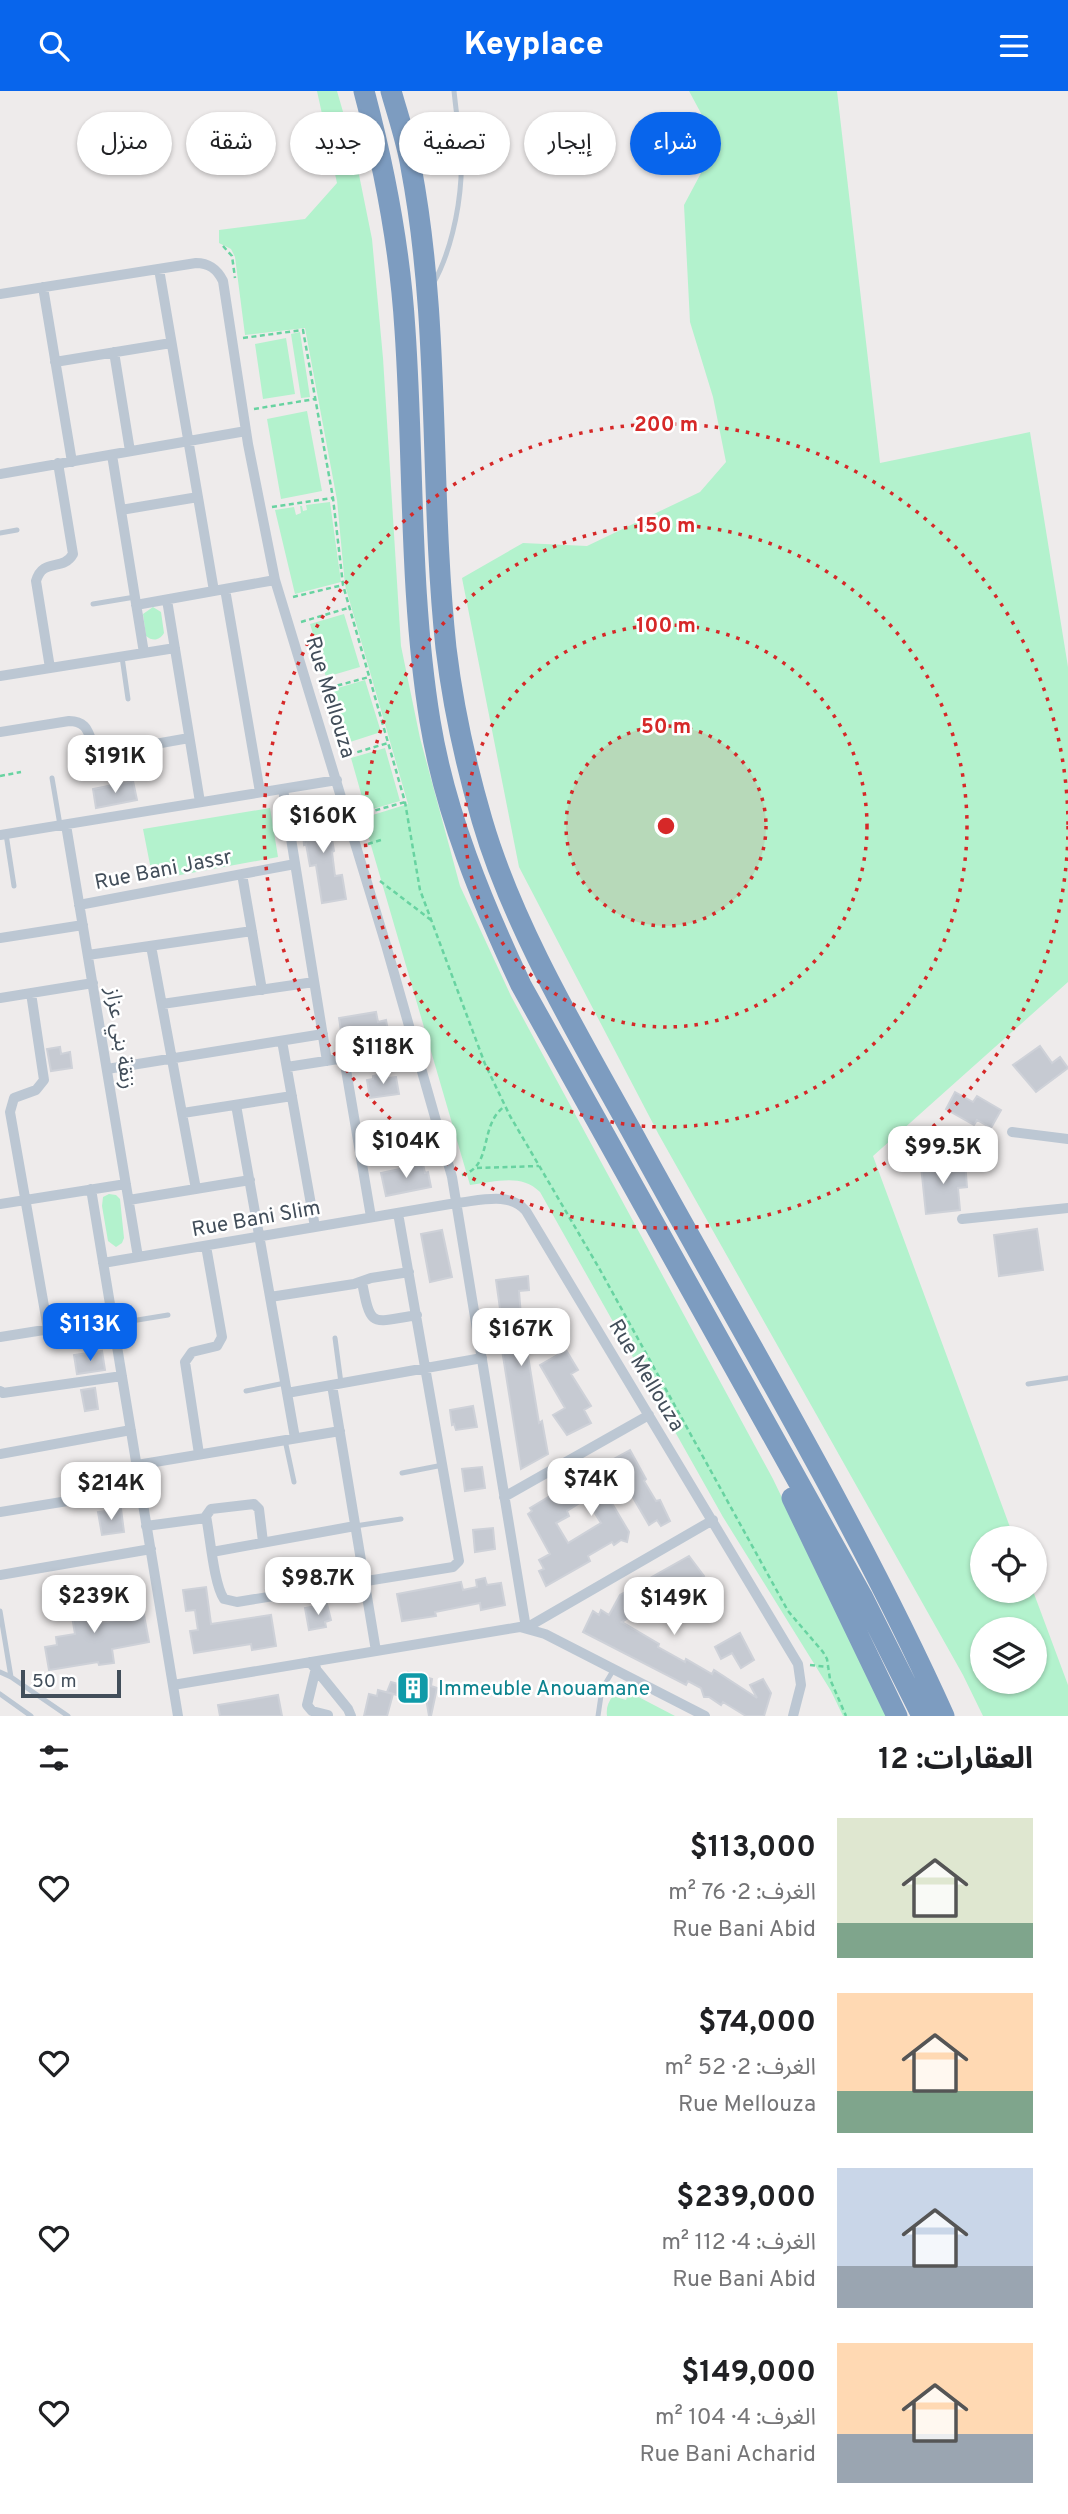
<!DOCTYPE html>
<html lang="ar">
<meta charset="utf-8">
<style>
body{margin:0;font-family:Overpass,"Noto Sans Arabic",sans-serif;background:#f2f2f2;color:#202124;direction:rtl;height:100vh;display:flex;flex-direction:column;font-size:26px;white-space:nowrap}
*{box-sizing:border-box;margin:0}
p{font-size:23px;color:#757577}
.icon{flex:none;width:38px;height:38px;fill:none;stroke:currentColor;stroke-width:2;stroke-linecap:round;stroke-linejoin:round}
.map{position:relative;height:1625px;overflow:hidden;direction:ltr}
.drawer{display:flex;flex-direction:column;background:#fff;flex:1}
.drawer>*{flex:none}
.top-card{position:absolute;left:21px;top:21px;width:700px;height:63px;direction:rtl;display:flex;gap:14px}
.buttons{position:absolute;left:970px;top:1435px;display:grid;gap:14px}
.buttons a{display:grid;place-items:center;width:77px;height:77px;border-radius:50%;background:#fff;box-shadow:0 2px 5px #0004;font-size:35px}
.scale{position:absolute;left:21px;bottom:18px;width:100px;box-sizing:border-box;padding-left:7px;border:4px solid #424e5a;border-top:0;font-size:19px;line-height:24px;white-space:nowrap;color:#424e5a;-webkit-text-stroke:5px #fff;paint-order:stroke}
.price{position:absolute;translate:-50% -60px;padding:0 16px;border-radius:14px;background:#fff;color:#222;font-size:23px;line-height:46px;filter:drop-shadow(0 2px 4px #0008)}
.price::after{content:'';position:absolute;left:50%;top:42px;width:21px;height:16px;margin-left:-10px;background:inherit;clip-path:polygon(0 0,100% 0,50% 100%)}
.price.on{background:#0865ec;color:#fff}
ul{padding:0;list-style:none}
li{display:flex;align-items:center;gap:21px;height:175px;padding:0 35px}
li span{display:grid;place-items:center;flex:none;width:196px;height:140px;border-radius:0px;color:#555}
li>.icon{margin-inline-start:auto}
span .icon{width:84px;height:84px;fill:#fffc;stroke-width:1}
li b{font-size:30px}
h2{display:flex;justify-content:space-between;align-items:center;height:84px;padding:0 35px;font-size:30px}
.chip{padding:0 24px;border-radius:32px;background:#fff;box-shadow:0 2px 5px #0004;font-size:24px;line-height:63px}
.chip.on{background:#0865ec;color:#fff}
header{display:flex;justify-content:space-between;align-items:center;height:91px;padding:0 35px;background:#0865ec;color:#fff;font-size:32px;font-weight:800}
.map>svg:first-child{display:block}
.green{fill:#b3f2cd;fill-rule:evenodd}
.building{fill:#c6cad2;stroke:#ced1d8;stroke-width:2;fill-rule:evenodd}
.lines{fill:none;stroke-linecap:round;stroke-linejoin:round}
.path{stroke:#68d3a1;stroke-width:2.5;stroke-dasharray:5 3.5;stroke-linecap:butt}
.lane{stroke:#bcc7d3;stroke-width:5}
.street{stroke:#bcc7d3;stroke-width:10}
.highway{stroke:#7d9cc0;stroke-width:21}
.ring{fill:none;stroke:#d62828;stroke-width:3.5;stroke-dasharray:3.5 7}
.labels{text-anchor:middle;stroke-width:5;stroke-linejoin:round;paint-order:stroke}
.street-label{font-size:21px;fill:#424e5a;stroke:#fff}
.culture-label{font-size:21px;fill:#0d838f;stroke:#fff;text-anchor:start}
.centre{fill:#d62828;stroke:#fff;stroke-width:3.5}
.ring-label{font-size:21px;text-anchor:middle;font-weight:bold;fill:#d62828;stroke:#fff;stroke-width:5;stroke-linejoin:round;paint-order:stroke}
</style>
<header><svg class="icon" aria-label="menu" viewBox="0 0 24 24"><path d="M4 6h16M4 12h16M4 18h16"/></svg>Keyplace<svg class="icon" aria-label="search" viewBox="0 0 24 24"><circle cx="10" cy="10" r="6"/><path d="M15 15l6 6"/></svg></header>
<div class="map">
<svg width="1068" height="1625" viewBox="0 0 1068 1625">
<rect width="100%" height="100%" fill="#eeebeb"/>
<!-- green -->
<path class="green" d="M 317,0 L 337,0 L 354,59 L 372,148 L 383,267 L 401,555 L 420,647 L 460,795 L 511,905 L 773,1388 L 887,1625 L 843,1625 L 831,1600 L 723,1426 L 540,1101 C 521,1082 495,1091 470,1094 L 363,727 L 408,713 L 345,494 L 337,409 L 305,237 L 245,244 L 235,166 L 231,158 L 219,152 L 219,139 L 305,128 L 337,92 Z
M 689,0 L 837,0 L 880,372 L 1030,341 L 1068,576 L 1068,891 L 873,1065 L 1014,1447 L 982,1447 L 982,1500 L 1033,1500 L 1068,1594 L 1068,1625 L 983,1625 L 963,1584 L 659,1044 L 519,776 L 462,487 L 523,452 L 587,455 L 700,401 L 726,371 L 713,306 L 690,231 L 684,114 L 717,52 ZM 982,1538 L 1034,1538 L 1034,1591 L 982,1591 Z
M 300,241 L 310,306 L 301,307 L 291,243 Z
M 286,247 L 295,303 L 263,308 L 255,253 Z
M 307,320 L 322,400 L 281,408 L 267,328 Z
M 330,411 L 341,491 L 295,503 L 275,419 L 294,416 L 296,424 L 301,422 L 300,415 L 302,415 L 303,420 L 307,419 L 306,414 Z
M 153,516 L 161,521 L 164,542 C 160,549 153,551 146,545 L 143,523 Z
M 344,523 L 360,576 L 326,586 L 310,533 Z
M 365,589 L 381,641 L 347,652 L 331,599 Z
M 385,657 L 400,710 L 366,720 L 351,667 Z
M 270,717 L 278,766 L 153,789 L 143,738 Z
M 109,1103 L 116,1104 L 120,1108 L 124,1147 L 122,1152 L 116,1156 L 108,1150 L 102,1115 L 103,1106 Z
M 629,1601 L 675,1625 L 607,1625 C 606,1617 608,1611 613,1605 L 626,1609 Z"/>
<!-- building -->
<path class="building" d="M 133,690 L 137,709 L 96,717 L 93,698 Z
M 326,720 L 326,723 L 328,723 L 334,760 L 332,761 L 335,785 L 342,784 L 346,808 L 322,812 L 316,774 L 310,775 L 306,753 L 304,754 L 302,724 Z
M 376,921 L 378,931 L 386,929 L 389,945 L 343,953 L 339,927 Z
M 1040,955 L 1052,972 L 1060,966 L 1068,977 L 1036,1001 L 1013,974 Z
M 60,956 L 61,963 L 70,961 L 72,977 L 51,980 L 47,958 Z
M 387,982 L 387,987 L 396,986 L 399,1003 L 370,1007 L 367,989 L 373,988 L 373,985 Z
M 955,1001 L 973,1011 L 977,1005 L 1001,1019 L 991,1037 L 977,1029 L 974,1034 L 946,1018 Z
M 965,1070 L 967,1096 L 958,1097 L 960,1119 L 926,1123 L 921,1075 Z
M 423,1073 L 425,1082 L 428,1081 L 431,1096 L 386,1105 L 381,1082 Z
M 1037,1138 L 1043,1179 L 999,1185 L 994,1144 Z
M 442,1139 L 452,1186 L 430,1191 L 421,1143 Z
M 528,1185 L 529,1199 L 519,1200 L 521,1225 L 547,1221 L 547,1225 L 553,1231 L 545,1243 L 525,1247 L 539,1332 L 542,1330 L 548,1363 L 521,1378 L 499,1240 L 503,1239 L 496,1189 Z
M 566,1259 L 578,1279 L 571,1283 L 591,1315 L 584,1319 L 591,1332 L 567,1344 L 553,1324 L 565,1317 L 540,1274 Z
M 102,1260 L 105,1279 L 77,1283 L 74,1264 Z
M 95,1297 L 98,1318 L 85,1320 L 81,1299 Z
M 473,1315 L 477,1336 L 456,1339 L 454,1333 L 452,1334 L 450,1319 Z
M 630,1359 L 646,1388 L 644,1390 L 656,1410 L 660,1409 L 670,1430 L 661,1435 L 657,1429 L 649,1434 L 628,1398 L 610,1409 L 629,1441 L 627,1451 L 621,1449 L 614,1454 L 612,1451 L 588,1465 L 590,1470 L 546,1495 L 539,1480 L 544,1478 L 539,1469 L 550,1463 L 528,1423 L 532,1420 L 530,1417 L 550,1405 L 553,1409 L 563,1403 L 565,1405 L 593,1388 L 594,1390 L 616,1377 L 612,1369 ZM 586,1408 L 601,1432 L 568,1452 L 556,1432 L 569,1425 L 567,1420 Z
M 482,1376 L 485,1397 L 465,1400 L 462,1378 Z
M 121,1418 L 124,1441 L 102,1444 L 98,1421 Z
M 493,1437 L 495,1458 L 475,1461 L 473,1439 Z
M 689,1465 L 704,1485 L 700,1488 L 717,1517 L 696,1530 L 676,1497 L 622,1531 L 659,1553 L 658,1556 L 685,1571 L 686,1568 L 712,1583 L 714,1579 L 757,1607 L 750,1594 L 763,1588 L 771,1602 L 764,1625 L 746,1625 L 723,1611 L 721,1614 L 709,1606 L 704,1606 L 701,1597 L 688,1590 L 686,1594 L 583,1541 L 593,1520 L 599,1524 L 601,1519 L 609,1524 L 620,1504 Z
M 485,1487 L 487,1494 L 501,1492 L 505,1514 L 481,1519 L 480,1512 L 435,1521 L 436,1525 L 402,1530 L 397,1503 L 461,1491 L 463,1499 L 477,1496 L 476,1489 Z
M 206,1496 L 211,1533 L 271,1524 L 276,1555 L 252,1559 L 251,1553 L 194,1562 L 190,1540 L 198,1539 L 195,1519 L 186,1520 L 183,1499 Z
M 95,1497 L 100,1532 L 144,1524 L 149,1551 L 112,1558 L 114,1572 L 99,1574 L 98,1571 L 49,1579 L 45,1556 L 57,1554 L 56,1546 L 75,1543 L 68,1502 Z
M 327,1513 L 331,1529 L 325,1531 L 326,1536 L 309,1539 L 305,1517 Z
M 740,1542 L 754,1569 L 741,1577 L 732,1562 L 721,1568 L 715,1556 Z
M 408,1581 L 432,1588 L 431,1595 L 437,1597 L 431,1625 L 429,1625 L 426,1607 L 403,1601 L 403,1606 L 387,1601 L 391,1591 L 398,1593 L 400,1586 L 405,1587 Z
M 378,1599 L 393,1603 L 387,1625 L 364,1625 L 369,1603 L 377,1605 Z
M 278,1604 L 282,1625 L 220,1625 L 218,1614 Z"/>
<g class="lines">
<!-- path -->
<path class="path" d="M 223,155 L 232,165 L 235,187
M 243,247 L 303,239 L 333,407 L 343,494 L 405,711 L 420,799 L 485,973 L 510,1025 L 599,1177 L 788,1520 L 823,1561 L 827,1568 L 830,1588 L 846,1625
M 254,318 L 315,308
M 272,416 L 333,407
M 293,506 L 343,494
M 301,531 L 348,517
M 321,599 L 369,586
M 341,666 L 388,652
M 0,685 L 21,681
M 359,724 L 405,711
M 368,753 L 384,748
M 380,790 L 431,829
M 477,1077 L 539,1075
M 462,1084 C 494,1075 478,1034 505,1015
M 810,1574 L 828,1576"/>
<!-- lane -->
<path class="lane" d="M 433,193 C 450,163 459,121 461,87 C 462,59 457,29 454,0
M 0,442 L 17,439
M 93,513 L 135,506
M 122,566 L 128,608
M 52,687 L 60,734
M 6,743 L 14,795
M 113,1233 L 168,1224
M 335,1247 L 341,1292
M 1028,1293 L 1068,1287
M 246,1300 L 285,1292
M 285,1349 L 294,1391
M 402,1382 L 443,1374
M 355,1435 L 401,1428
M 0,1520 L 11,1586
M 0,1581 L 11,1586 L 68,1625
M 0,1603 L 31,1625
M 598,1625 L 602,1598 L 614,1578"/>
<!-- street -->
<path class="street" d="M 159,178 L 214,500
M 43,196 L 72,371
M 0,203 L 196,172 C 209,172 217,178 223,190 L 248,353 L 275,489 L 386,854 L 452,1086 L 526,1537 L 713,1429
M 114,261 L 130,360
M 55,271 L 171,252
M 112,364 L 144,562
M 0,383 L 246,340
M 121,419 L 198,406
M 225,498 L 260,701
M 167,509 L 200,711
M 136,514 L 275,489
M 50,577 L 36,490 C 43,466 63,481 73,463 L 58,372
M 0,585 L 175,557
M 0,641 L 69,630 C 97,631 83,655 105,662 L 189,647
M 283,698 L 327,970
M 66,734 L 138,1166
M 0,744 L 337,689
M 242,783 L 262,899
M 79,814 L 295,773
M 0,847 L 83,834
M 151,855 L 196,1098
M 88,864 L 252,840
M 31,902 L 44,989 L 36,999 L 14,1007 L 10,1021 L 48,1238
M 0,907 L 93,892
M 162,913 L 314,891
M 282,950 L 315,1136
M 344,967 L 371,1126
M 287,976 L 415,956
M 107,978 L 323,943
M 236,1014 L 295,1347
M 183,1022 L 292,1005
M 1012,1041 L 1068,1048
M 91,1098 L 178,1625
M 129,1109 L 250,1089
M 0,1113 L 126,1093
M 962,1128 L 1068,1117
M 103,1172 L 456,1112 C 479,1110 510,1100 526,1120 L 798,1573 L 801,1594 L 793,1625
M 362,1191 C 371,1239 372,1231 417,1224
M 270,1206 L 354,1193 L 371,1187 L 409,1181
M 0,1246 L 112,1228
M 332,1294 L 376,1560
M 0,1300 L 3,1302 L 122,1285
M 287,1302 L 482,1267
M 0,1363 L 131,1339
M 199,1363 L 185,1271 L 192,1261 L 217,1255 L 222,1246 L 206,1155
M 137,1374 L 340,1340
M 504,1406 L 649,1324
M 0,1421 L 141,1398
M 146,1435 L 206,1427
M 263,1451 L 259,1418 L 254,1413 L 211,1418 L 206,1425 C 210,1445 214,1494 224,1508 L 237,1511 L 453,1476 L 459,1470 L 398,1122
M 212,1461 L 355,1435
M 0,1484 L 151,1458
M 310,1571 L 348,1618 L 351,1625
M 316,1577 L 307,1614 L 312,1620 L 328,1624
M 173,1594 L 520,1536 L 545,1543 L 705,1625"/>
<!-- highway -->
<path class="highway" d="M 364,0 C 385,79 400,158 405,239 C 414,369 409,501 430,630 C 445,722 482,811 521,894 L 862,1505 L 922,1625
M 391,0 C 398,25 407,51 411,76 C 441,235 429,398 446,557 C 453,615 466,674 482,729 C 514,839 583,952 638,1052 C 742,1242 855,1428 944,1625
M 792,1407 L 897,1625"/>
</g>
<!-- distance rings -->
<circle cx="666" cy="735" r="100" fill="#d62828" fill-opacity=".12"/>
<g class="ring">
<circle cx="666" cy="735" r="100"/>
<circle cx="666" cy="735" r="201"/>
<circle cx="666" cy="735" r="301"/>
<circle cx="666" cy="735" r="402"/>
</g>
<!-- icons -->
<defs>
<symbol id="building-square" viewBox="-11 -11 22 22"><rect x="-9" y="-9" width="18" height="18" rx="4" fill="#0f9aa8" stroke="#fff"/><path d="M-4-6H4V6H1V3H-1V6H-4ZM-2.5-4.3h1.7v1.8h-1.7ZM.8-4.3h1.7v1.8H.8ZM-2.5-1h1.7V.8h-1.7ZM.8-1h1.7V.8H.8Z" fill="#fff"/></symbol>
</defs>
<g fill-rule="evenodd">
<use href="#building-square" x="394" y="1578" width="38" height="38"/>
</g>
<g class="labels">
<!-- street labels -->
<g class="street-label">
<text transform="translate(331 606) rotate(73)" y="7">Rue Mellouza</text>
<text transform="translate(163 778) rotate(-11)" y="7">Rue Bani Jassr</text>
<text transform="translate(121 947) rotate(81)" y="7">زنقة بني عزاز</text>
<text transform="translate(256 1127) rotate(-10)" y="7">Rue Bani Slim</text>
<text transform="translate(647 1284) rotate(59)" y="7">Rue Mellouza</text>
</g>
<!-- culture labels -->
<g class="culture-label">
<text x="438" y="1604">Immeuble Anouamane</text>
</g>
</g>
<circle cx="666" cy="735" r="10" class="centre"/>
<g class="ring-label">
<text x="666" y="340">200 m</text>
<text x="666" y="441">150 m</text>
<text x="666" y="541">100 m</text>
<text x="666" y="642">50 m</text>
</g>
</svg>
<div class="buttons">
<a><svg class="icon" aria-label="locate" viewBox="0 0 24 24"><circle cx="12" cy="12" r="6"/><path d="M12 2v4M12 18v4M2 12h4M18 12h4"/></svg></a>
<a><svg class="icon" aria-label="layers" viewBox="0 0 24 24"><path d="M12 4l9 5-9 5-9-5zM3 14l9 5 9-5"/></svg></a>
</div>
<div class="scale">50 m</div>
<b class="price" style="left:115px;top:704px">$191K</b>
<b class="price" style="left:323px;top:764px">$160K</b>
<b class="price" style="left:383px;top:995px">$118K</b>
<b class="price" style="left:406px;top:1089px">$104K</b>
<b class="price" style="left:943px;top:1095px">$99.5K</b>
<b class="price on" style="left:90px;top:1272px">$113K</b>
<b class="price" style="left:521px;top:1277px">$167K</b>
<b class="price" style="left:591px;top:1427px">$74K</b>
<b class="price" style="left:111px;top:1431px">$214K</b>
<b class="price" style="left:318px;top:1526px">$98.7K</b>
<b class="price" style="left:94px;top:1544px">$239K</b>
<b class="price" style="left:674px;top:1546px">$149K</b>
<div class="top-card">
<a class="chip on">شراء</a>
<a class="chip">إيجار</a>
<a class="chip">تصفية</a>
<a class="chip">جديد</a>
<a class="chip">شقة</a>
<a class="chip">منزل</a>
</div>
</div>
<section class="drawer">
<h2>العقارات: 12<svg class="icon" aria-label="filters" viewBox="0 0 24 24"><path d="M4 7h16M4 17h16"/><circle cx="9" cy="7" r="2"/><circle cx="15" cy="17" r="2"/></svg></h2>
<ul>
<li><span style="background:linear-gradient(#dfe7d0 75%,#7fa58c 0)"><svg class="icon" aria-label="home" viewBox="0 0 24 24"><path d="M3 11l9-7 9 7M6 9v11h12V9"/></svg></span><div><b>$113,000</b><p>الغرف: 2 · 76 m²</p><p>Rue Bani Abid</p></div><svg class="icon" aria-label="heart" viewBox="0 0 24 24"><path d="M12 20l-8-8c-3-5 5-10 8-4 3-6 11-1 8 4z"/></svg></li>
<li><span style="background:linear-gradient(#ffd9b3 70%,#7fa58c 0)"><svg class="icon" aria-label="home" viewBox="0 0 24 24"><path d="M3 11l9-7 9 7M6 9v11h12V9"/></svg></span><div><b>$74,000</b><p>الغرف: 2 · 52 m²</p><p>Rue Mellouza</p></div><svg class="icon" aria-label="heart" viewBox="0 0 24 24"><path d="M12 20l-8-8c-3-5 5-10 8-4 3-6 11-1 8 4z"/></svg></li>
<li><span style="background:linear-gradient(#c9d6e8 70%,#9aa5b1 0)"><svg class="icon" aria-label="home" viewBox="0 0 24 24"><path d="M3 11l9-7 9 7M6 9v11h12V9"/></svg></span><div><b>$239,000</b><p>الغرف: 4 · 112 m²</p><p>Rue Bani Abid</p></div><svg class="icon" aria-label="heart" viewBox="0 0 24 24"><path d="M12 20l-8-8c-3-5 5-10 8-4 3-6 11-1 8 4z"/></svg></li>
<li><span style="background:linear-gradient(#ffd9b3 65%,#9aa5b1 0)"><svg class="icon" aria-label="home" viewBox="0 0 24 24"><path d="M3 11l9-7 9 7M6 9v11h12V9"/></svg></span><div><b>$149,000</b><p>الغرف: 4 · 104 m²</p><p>Rue Bani Acharid</p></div><svg class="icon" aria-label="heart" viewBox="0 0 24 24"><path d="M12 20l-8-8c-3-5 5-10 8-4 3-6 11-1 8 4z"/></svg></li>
</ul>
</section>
